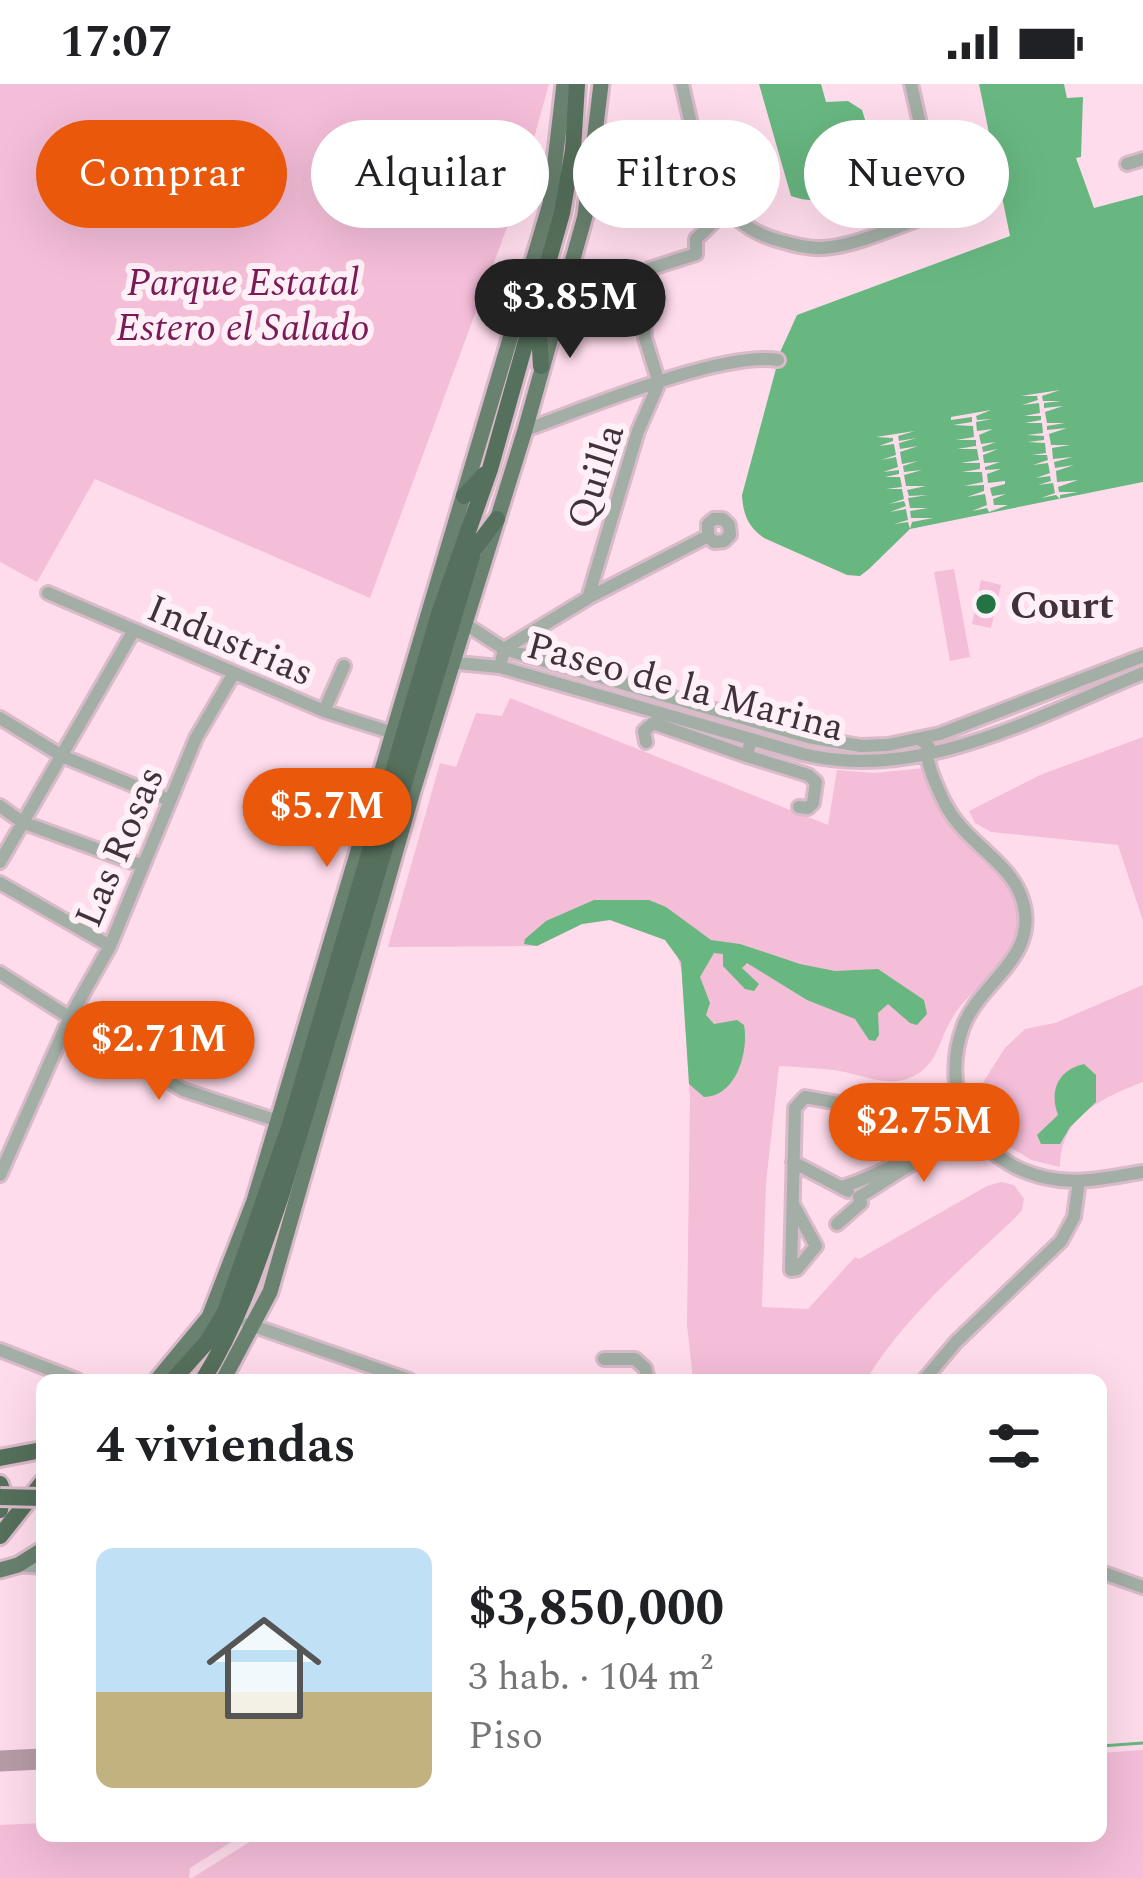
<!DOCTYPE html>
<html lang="es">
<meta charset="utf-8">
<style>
body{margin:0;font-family:Spectral,serif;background:#f6f6f6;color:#202124;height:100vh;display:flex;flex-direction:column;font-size:45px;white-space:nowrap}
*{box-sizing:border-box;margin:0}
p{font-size:39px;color:#757577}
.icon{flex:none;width:66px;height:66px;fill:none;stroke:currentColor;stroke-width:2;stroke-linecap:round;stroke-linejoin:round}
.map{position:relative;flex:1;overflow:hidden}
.details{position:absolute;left:36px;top:1290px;width:1071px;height:468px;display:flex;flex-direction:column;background:#fff;border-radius:18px;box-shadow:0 12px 48px #0002}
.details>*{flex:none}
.banner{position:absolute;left:36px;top:36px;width:1071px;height:108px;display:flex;gap:24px}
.price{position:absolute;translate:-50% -102px;padding:0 27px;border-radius:42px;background:#ea580c;color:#fff;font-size:39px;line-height:78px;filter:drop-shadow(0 3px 6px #0008)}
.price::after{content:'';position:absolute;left:50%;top:72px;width:36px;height:27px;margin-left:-18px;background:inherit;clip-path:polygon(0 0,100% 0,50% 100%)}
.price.active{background:#222;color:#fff}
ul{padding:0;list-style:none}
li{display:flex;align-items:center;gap:36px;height:300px;padding:0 60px}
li+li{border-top:3px solid #e0e0e0}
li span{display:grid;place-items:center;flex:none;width:336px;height:240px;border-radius:18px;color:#555}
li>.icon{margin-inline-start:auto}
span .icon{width:144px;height:144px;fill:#fffc;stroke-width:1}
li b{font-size:51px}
h2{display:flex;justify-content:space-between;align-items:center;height:144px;padding:0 60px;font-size:51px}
.tag{padding:0 42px;border-radius:54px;background:#fff;box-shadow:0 12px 48px #0002;font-size:42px;line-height:108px}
.tag.active{background:#ea580c;color:#fff}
.status{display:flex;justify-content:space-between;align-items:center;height:84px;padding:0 60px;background:#fff;direction:ltr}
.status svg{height:33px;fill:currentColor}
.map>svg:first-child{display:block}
.green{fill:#f4bdd8}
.water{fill:#68b781}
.pier{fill:#ffdcec}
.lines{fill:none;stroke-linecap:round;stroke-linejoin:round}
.stream{stroke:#68b781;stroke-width:3}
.taxiway{stroke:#b79ca8;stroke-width:21}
.minor-casing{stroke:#d9bac8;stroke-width:18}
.major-casing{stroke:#d9bac8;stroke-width:21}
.highway-casing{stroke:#d9bac8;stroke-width:22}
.minor{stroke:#a3afa6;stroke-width:12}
.major{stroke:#69816f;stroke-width:15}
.highway{stroke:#55705c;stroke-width:16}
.highway-bridge-casing{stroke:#d9bac8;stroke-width:22;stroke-linecap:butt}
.highway-bridge{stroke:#55705c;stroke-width:16}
.poi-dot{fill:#247343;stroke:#fef0f6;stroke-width:4.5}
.labels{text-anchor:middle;stroke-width:12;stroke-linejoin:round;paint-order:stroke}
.park-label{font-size:39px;font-style:italic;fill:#7a1b56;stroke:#fef0f6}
.street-label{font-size:39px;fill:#3f3238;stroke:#fef0f6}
.poi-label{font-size:39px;font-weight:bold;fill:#3f3238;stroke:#fef0f6;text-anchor:start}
</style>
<div class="status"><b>17:07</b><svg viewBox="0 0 49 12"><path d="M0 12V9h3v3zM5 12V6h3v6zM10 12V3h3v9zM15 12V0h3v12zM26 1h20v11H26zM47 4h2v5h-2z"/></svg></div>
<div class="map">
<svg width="1143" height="1794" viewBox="0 0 1143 1794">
<rect width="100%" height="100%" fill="#ffdcec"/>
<!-- green -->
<path class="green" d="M 0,0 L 549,0 L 516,119 L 370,514 L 95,395 L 37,498 L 0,478 Z
M 954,485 L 970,573 L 950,577 L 934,488 Z
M 981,496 L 1001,501 L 991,544 L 972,540 Z
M 510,614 L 828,741 L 837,686 L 874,689 L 924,684 L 1019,816 C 1031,888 976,889 950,938 C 937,961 937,984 907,995 C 885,1003 857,989 834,986 C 816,984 797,983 779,982 L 766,1099 L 762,1223 L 808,1225 L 855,1173 L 859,1175 L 987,1102 L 1001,1098 L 1014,1101 L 1024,1115 L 1022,1126 L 1013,1136 C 959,1186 905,1233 866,1296 L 693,1296 L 687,1241 L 690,1014 L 682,888 L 676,867 L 665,856 L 610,836 L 582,840 L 537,862 L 388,863 L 440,679 L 456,683 L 476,629 L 502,632 Z
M 1143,653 L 1143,837 L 1118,761 L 991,748 L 975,739 L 969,727 L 1040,691 Z
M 1143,901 L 1143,998 C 1100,1015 1061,1032 1060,1083 L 1031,1076 L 1007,1061 L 982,1023 L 980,1003 L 1005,964 L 1025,945 L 1055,939 Z
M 1143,1666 L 1143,1794 L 192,1794 L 259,1752 L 1101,1752 L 1101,1669 Z
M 42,1739 L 42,1752 L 241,1752 L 190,1784 L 189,1794 L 0,1794 L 0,1741 Z"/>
<!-- water -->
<path class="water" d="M 759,0 L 821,0 L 826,18 L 848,17 L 862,26 L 879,81 L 879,96 C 859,113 816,122 791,112 Z
M 979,0 L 1064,0 L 1067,14 L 1083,13 L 1081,73 L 1076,74 L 1094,124 L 1143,111 L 1143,398 L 910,445 L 869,485 L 860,492 L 847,491 L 764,454 C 748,443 743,430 742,411 L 781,266 L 797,231 L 1010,152 Z
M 594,816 L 649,816 L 666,823 L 711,856 L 740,860 L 800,880 L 835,887 L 878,885 L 924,916 L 927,930 L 917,941 L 910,939 L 888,920 L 878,929 L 879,951 L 875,957 L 869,956 L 855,935 L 807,916 L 747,879 L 742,884 L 759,900 L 754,907 L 745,905 L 723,882 L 723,870 L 714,869 L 700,893 L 710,919 L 706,931 L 714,940 L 737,936 L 744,941 C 749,968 736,1013 704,1013 L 689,1000 L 681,878 L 665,856 L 610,836 L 582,840 L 537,862 L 524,860 L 525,855 L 546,837 Z
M 1084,980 L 1096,991 L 1096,1018 L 1070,1043 L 1060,1060 L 1041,1060 L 1037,1051 L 1058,1031 C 1049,1007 1058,986 1084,980 Z"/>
<!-- pier -->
<path class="pier" d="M 1060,306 L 1042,312 L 1043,317 L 1061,317 L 1044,319 L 1044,324 L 1063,322 L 1045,328 L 1047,339 L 1065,339 L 1047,342 L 1047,346 L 1067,344 L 1049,350 L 1051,361 L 1070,361 L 1052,364 L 1053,375 L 1073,373 L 1054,378 L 1055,384 L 1074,381 L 1056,387 L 1057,398 L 1078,396 L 1058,403 L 1059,408 L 1078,408 L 1060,411 L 1060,415 L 1056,411 L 1041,414 L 1055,409 L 1053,399 L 1038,401 L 1051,397 L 1050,392 L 1036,394 L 1050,389 L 1048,379 L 1033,381 L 1048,376 L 1047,371 L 1032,371 L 1046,369 L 1045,359 L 1028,358 L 1044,356 L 1044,352 L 1027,351 L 1043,349 L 1042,339 L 1025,339 L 1041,336 L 1041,332 L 1024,332 L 1040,329 L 1039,319 L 1022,321 L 1038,316 L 1037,312 L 1021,312 Z
M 991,326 L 976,332 L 977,336 L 992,335 L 976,338 L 977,347 L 993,345 L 979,351 L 981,360 L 996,358 L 982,363 L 983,368 L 998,365 L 983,371 L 984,379 L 1000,378 L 985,383 L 985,386 L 1001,385 L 987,390 L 988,399 L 1005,397 L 1005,400 L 990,404 L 992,412 L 1006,410 L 993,415 L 994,421 L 1008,421 L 989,428 L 987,424 L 972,427 L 987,421 L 985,410 L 967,413 L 984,407 L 984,401 L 964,402 L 983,398 L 982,388 L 962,388 L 980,385 L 980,379 L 961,379 L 979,376 L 977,365 L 957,365 L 976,362 L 976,356 L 956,356 L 974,353 L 973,342 L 953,341 L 972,338 L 972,333 L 951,336 L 951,333 Z
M 915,347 L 898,352 L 899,357 L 917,354 L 899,359 L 900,365 L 918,362 L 900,368 L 902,380 L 918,377 L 903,382 L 904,388 L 922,386 L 904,391 L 906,402 L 926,402 L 907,406 L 909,412 L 928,411 L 908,414 L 910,424 L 928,424 L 910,427 L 911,434 L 933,434 L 912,438 L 910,445 L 908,438 L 894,440 L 908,436 L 906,425 L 890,428 L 906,422 L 904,417 L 889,420 L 904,415 L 902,405 L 886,405 L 902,403 L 900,393 L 885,393 L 899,390 L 899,386 L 883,388 L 898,383 L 896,373 L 881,376 L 896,371 L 894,360 L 879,362 L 893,357 L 893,354 L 876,353 Z"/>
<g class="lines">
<!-- stream -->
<path class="stream" d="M 39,1492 L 42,1495
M 1101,1662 L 1143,1659"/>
<!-- taxiway -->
<path class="taxiway" d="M 0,1677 L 42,1675"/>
<defs>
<path id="minor" d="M 682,0 C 696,61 706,136 777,156 C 791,160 807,165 822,164 C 853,163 898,142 928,132
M 911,0 L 937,115
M 1127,80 L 1143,75
M925 125a9 9 0 1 1 18 0a9 9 0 1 1-18 0Z
M 525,346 C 584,325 721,267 778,276
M 48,509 L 324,627 L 393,649
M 588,514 L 638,347 L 659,299 L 645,254 L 641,194 L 649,185 L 696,170 L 696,155 L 727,125
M 462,538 L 504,565 L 808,653 L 861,662 L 888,661 L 940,650 L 1143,572
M 446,578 L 500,583 L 803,670 C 921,699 1037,632 1143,589
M 500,583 L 504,565 L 588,514 L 708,452 L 714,458 L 724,457 L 730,451 L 729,441 L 723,435 L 714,435 L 708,440 L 708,452
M 324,627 L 344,582
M 0,634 L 62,672 L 169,716
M 751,655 L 747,672 L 808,691 L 816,698 L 813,719 L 808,724 L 799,723
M 921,656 L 929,663 C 926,676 930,685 935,698 C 941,712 947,726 957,738 C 977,764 1012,783 1022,815 C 1041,873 980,897 963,943 C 936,1018 983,1088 1060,1096 C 1088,1099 1116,1092 1143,1088
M 646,658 L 644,647 L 653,639 L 747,672
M 0,722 L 22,738 L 143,782
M 0,778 L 134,546
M 0,799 L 110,862
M 0,889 L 183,1006 L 284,1039
M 793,1078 L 848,1107
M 0,1091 L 71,931 L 110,862 L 196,654 L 234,589
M 842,1103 C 883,1090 932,1063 964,1033
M 837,1140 L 861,1119 L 859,1113 C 901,1088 930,1061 980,1058
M 791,1186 L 795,1024 L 805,1013 L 878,1026 L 888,1043 L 865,1057
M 791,1186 L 797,1185 L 816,1162 L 794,1122
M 248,1240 L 409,1296
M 0,1266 L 77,1296
M 604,1275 L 635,1275 L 645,1284 L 648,1296
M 924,1296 L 956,1258 L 1061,1157 L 1074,1133 L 1079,1097
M 19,1481 L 42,1483
M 1101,1488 L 1143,1503"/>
<path id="major" d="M 157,1296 L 209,1233 L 254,1117 L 550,120 L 564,0
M 223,1296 L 270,1208 L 413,707 L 525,346 L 585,132 L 601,0
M 0,1486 L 18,1481 L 42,1466"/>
<path id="highway" d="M 515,240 L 536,214
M 539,250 L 541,282
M 464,412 L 485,390
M 475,464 L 497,435
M 173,1296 L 207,1258 L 225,1228 L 290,1041 L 439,530 L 490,385 L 562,129 L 573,66 L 577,0
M 203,1296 C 239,1238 259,1176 281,1112 L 472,472
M 0,1374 L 42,1366
M 0,1400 L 3,1408 L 0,1426
M 0,1452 L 42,1399"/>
</defs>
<!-- minor casing -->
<use href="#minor" class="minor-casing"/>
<!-- major casing -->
<use href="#major" class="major-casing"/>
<!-- highway casing -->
<use href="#highway" class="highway-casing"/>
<!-- minor -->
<use href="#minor" class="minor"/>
<!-- major -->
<use href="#major" class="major"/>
<!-- highway -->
<use href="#highway" class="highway"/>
<defs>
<path id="highway-bridge" d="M 0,1413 L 42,1414"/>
</defs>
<!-- highway-bridge casing -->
<use href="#highway-bridge" class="highway-bridge-casing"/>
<!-- highway-bridge -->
<use href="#highway-bridge" class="highway-bridge"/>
</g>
<!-- markers -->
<circle class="poi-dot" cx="986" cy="520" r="12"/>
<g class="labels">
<!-- park labels -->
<g class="park-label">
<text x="243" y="211">Parque Estatal<tspan x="243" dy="45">Estero el Salado</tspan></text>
</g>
<!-- street labels -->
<g class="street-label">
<text transform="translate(594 392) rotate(-72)" y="14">Quilla</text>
<text transform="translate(231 555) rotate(23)" y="14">Industrias</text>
<text transform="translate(686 601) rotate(15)" y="14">Paseo de la Marina</text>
<text transform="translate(118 762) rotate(-67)" y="14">Las Rosas</text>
</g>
<!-- poi labels -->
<g class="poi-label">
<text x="1010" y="534">Court</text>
</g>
</g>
</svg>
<b class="price active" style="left:570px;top:277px">$3.85M</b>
<b class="price" style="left:327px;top:786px">$5.7M</b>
<b class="price" style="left:159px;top:1019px">$2.71M</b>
<b class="price" style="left:924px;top:1101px">$2.75M</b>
<div class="banner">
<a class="tag active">Comprar</a>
<a class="tag">Alquilar</a>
<a class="tag">Filtros</a>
<a class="tag">Nuevo</a>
</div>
<section class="details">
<h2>4 viviendas<svg class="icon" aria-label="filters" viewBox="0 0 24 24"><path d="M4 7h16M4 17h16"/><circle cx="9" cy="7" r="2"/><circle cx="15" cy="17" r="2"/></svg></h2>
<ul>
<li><span style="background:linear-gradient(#bfe0f5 60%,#c2b280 0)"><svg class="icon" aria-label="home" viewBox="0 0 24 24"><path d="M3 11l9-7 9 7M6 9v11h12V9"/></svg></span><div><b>$3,850,000</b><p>3 hab. · 104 m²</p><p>Piso</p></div></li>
</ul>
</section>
</div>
